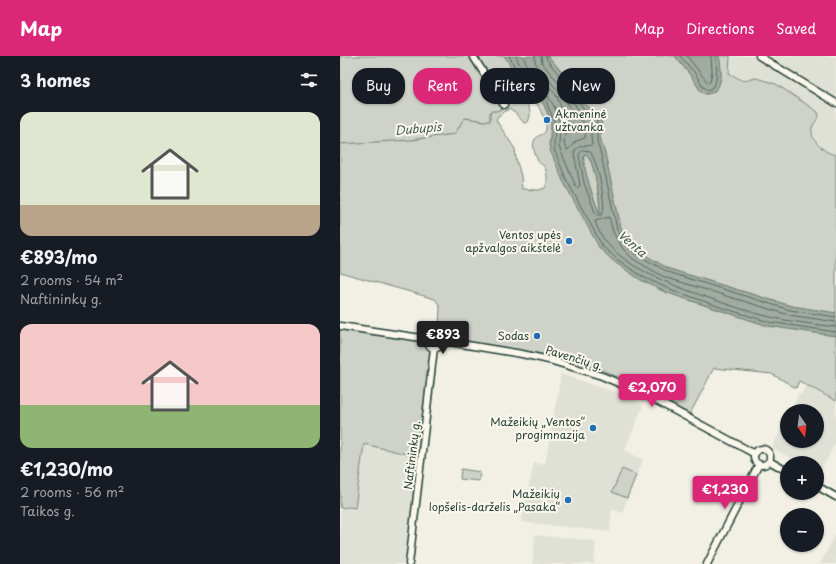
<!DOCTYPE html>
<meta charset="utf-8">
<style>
body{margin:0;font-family:"Playpen Sans",sans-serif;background:#242831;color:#f1f3f6;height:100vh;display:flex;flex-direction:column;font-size:15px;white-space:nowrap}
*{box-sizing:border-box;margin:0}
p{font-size:13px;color:#9ea1a6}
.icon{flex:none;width:22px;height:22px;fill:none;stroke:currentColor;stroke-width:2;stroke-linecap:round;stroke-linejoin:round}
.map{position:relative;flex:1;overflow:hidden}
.sheet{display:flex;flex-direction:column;background:#171b24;width:340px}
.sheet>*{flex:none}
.hud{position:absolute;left:12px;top:12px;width:380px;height:36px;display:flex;gap:8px}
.needle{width:26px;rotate:166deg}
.buttons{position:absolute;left:440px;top:348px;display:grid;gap:8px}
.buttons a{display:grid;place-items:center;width:44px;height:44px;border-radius:50%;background:#171b24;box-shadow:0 1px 3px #0004;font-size:20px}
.price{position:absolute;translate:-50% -34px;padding:0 9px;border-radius:4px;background:#db2777;color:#fff;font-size:13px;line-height:26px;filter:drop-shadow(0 1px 2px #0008)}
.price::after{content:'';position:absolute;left:50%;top:24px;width:12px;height:9px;margin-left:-6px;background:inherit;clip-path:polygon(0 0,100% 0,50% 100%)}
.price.on{background:#222;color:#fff}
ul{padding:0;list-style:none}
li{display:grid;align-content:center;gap:8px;height:212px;padding:0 20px}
li span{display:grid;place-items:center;height:124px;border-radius:12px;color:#555}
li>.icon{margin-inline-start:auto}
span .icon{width:72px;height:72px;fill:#fffc;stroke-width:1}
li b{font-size:17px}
h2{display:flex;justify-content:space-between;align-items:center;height:48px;padding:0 20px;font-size:17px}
.tag{padding:0 14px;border-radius:16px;background:#171b24;box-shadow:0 1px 3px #0004;font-size:14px;line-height:36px}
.tag.on{background:#db2777;color:#fff}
header{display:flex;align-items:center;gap:24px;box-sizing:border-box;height:56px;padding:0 20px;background:#db2777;color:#fff}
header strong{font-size:19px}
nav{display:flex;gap:22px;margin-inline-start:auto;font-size:14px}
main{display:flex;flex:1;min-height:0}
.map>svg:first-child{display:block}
.built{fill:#e0e1d6}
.green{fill:#cfd2c8;stroke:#77887e;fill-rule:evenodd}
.water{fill:#a2aba1;stroke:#6e7f75;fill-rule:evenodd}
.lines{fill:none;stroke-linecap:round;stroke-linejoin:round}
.shore{stroke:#536960;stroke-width:1}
.stream{stroke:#6e7f75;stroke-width:1}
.minor-casing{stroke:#1f3d34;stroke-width:9}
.minor{stroke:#fbf7ec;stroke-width:6}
.poi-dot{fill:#1f6fb2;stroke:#fbf7ec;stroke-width:1.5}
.labels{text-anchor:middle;stroke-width:4;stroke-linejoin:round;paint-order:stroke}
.poi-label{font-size:11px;fill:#1f3d34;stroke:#fbf7ec;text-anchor:end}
.street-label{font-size:11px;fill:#1f3d34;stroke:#fbf7ec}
.water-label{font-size:12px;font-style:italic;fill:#465e55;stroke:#fbf7ec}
</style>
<header>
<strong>Map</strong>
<nav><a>Map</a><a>Directions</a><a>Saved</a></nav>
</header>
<main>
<section class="sheet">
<h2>3 homes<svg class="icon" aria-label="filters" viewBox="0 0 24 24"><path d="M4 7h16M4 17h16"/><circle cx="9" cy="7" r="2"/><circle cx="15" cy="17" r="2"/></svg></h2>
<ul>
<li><span style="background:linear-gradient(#dfe7d0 75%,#b9a48a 0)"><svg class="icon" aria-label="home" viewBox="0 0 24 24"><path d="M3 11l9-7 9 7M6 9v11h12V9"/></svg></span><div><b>€893/mo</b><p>2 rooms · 54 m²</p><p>Naftininkų g.</p></div></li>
<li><span style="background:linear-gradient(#f6c9c9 65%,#8fb573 0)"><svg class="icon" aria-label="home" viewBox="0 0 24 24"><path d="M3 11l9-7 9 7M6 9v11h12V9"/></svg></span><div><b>€1,230/mo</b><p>2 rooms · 56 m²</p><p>Taikos g.</p></div></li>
</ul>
</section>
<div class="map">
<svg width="496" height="508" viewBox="0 0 496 508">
<rect width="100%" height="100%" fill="#f2f0e5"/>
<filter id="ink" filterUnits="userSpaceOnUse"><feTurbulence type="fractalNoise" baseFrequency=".025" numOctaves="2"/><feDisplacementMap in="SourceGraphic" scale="8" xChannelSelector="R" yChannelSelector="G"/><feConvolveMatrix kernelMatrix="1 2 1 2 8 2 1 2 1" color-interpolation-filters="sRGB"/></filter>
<g filter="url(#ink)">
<!-- built -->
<path class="built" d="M 390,0 L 496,0 L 496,99 L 489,98 L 482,93 L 472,77 L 472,70 L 479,61 L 410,22 L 403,25 L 389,17 Z
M 221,318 L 287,340 L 303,350 L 285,394 L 303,404 L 282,457 L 272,453 L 270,476 L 181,466 L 194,407 L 205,408 Z
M 466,329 L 496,345 L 496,386 L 479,417 L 477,416 L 477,407 L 460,407 L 432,392 L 447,361 L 447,385 L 477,385 L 477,355 L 450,355 L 459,337 L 461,338 Z
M 24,387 L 79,401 L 67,508 L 0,508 L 0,452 L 9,451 L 15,452 Z
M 496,477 L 496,508 L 480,508 Z
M 195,479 L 256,485 L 254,508 L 192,508 Z"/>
<!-- green -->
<path class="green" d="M 0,0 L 164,0 L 169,5 L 177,26 L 187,35 L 199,42 L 203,47 L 211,67 L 209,89 L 260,193 L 276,207 L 301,224 L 325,236 L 379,254 L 429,270 L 496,280 L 496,345 L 459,325 L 456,332 L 432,318 L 374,312 L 350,358 C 325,345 300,331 274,319 C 224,298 161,291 107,283 L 99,273 L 100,250 L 95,243 L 0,216 ZM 183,39 C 186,39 188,39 190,40 C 196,43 208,67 206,73 C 205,79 201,78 197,81 C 190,87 195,98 198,105 C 199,107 201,108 203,109 C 208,114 208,127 205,132 L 199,134 L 182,133 L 181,120 L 176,102 L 175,93 L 156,64 L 158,60 L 169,53 L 175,57 L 184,67 L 188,66 C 193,56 188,49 182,41 Z
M 208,0 L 335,0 L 351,20 L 360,34 L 366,38 C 384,37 382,14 379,0 L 390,0 L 389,17 L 403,25 L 416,22 L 436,28 L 478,56 L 479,61 C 476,65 473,68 472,72 C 470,85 485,97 496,99 L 496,257 L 451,250 L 329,213 L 298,195 L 289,187 L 281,172 L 265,98 L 261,85 L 260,80 L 262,70 L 258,58 L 246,49 L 236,33 Z
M 244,98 C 256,102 259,147 261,159 C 255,149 241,107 244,98 Z
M 0,272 L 84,286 L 91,293 L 92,297 L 79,401 L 24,388 L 15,452 L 9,451 L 0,452 Z
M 121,413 L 140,416 L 139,425 L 120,423 Z
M 282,413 L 296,419 L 287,442 L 272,436 Z"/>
<!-- water -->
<path class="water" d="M 164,0 L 208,0 L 236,33 L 246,49 L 258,58 L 260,61 L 262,70 L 260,80 L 261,85 L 265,98 L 281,172 L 289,187 L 298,195 L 329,213 L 451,250 L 496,257 L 496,280 L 428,270 L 325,236 L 301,224 L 276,207 L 260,193 L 223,125 L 210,94 C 208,85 213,76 211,66 C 209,58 205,47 198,42 C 192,36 184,33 179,27 C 172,19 171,8 164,0 ZM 244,98 L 247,98 C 255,108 260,144 260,158 C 255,149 241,107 244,98 Z
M 335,0 L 379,0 C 382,14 384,37 365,38 L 360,34 L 351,20 Z"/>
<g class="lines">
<!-- shore -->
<path class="shore" d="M 169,0 L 181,23 L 201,39 L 206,45 L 215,67 L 214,93 L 226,123 L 263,191 L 278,204 L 303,221 L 327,232 L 380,251 L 429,266 L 496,276
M 176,0 L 185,21 L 205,36 L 214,50 L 220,67 L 219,91 L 236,131 L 238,132 L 240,129 L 234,97 C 238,87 244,91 252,89 L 251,79 L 253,67 L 239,55 L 229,39 L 202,7 L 201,0
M 183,0 L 190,17 L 210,32 L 216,39 L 220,48 L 226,66 L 224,88 L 226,93 L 228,94 L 236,85 L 245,82 L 246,69 L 235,59 L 224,42 L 198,11 L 195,6 L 195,0
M 206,0 L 207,4 L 233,36 L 243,52 L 257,63 L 257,86 L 261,99 L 277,173 L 286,189 L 296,198 L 328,216 L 450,254 L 496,261
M 340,0 L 355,17 L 363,31 L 368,34 C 380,31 376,10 376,0
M 347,0 L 368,27 L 370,26 L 372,15 L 371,0
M 242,94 L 245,94 L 250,96 C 257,104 266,145 263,157 L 261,159 L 257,159 L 255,156 L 244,127 L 239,100 Z
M 496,266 L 449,259 L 324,221 L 293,203 L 283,193 L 273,176 L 269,161 L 255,165 C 266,207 332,229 369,242 C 389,249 409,256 430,261 C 451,266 474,268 496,271"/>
<!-- stream -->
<path class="stream" d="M 167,48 L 172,36 L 177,26
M 0,88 L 70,84 L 114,78 C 119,73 120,67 125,62 L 145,65 L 150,65 L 150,57 L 152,55 L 157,55 L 163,52"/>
<defs>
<path id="minor" d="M 133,0 L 164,49
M 419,0 L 496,47
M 0,270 L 88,283
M87 284a8 8 0 1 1 16 0a8 8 0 1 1-16 0Z
M 103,285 L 182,298 L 209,304 L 262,320 L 304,338 L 415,398
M414 401a8 8 0 1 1 16 0a8 8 0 1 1-16 0Z
M 429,405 L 447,415
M 477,430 L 496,441
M 69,508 L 94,292
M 367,508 L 419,408"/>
</defs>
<!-- minor casing -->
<use href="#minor" class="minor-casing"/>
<!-- minor -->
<use href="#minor" class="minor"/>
</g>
</g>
<!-- markers -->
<g class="poi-dot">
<circle cx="207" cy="64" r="4"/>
<circle cx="229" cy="185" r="4"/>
<circle cx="197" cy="280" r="4"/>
<circle cx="253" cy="372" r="4"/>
<circle cx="228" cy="444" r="4"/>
</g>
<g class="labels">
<!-- poi labels -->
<g class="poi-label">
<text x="215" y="62" text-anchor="start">Akmeninė<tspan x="215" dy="13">užtvanka</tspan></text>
<text x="221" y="183">Ventos upės<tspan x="221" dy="13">apžvalgos aikštelė</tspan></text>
<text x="189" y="284">Sodas</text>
<text x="245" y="370">Mažeikių „Ventos“<tspan x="245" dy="13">progimnazija</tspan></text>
<text x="220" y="442">Mažeikių<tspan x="220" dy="13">lopšelis-darželis „Pasaka“</tspan></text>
</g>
<!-- street labels -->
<g class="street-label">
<text transform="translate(234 302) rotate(17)" y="4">Pavenčių g.</text>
<text transform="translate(72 399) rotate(-83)" y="4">Naftininkų g.</text>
</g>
<!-- water labels -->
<g class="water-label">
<text transform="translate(78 73) rotate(-5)" y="4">Dubupis</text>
<text transform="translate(292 188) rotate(41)" y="4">Venta</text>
</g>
</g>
</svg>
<div class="buttons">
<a><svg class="needle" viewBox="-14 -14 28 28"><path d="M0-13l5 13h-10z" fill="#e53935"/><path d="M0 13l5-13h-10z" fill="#9ea1a6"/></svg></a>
<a>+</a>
<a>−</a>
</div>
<b class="price on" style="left:103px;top:299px">€893</b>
<b class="price" style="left:312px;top:352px">€2,070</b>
<b class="price" style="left:385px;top:454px">€1,230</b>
<div class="hud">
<a class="tag">Buy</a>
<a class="tag on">Rent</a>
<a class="tag">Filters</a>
<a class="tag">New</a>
</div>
</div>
</main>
